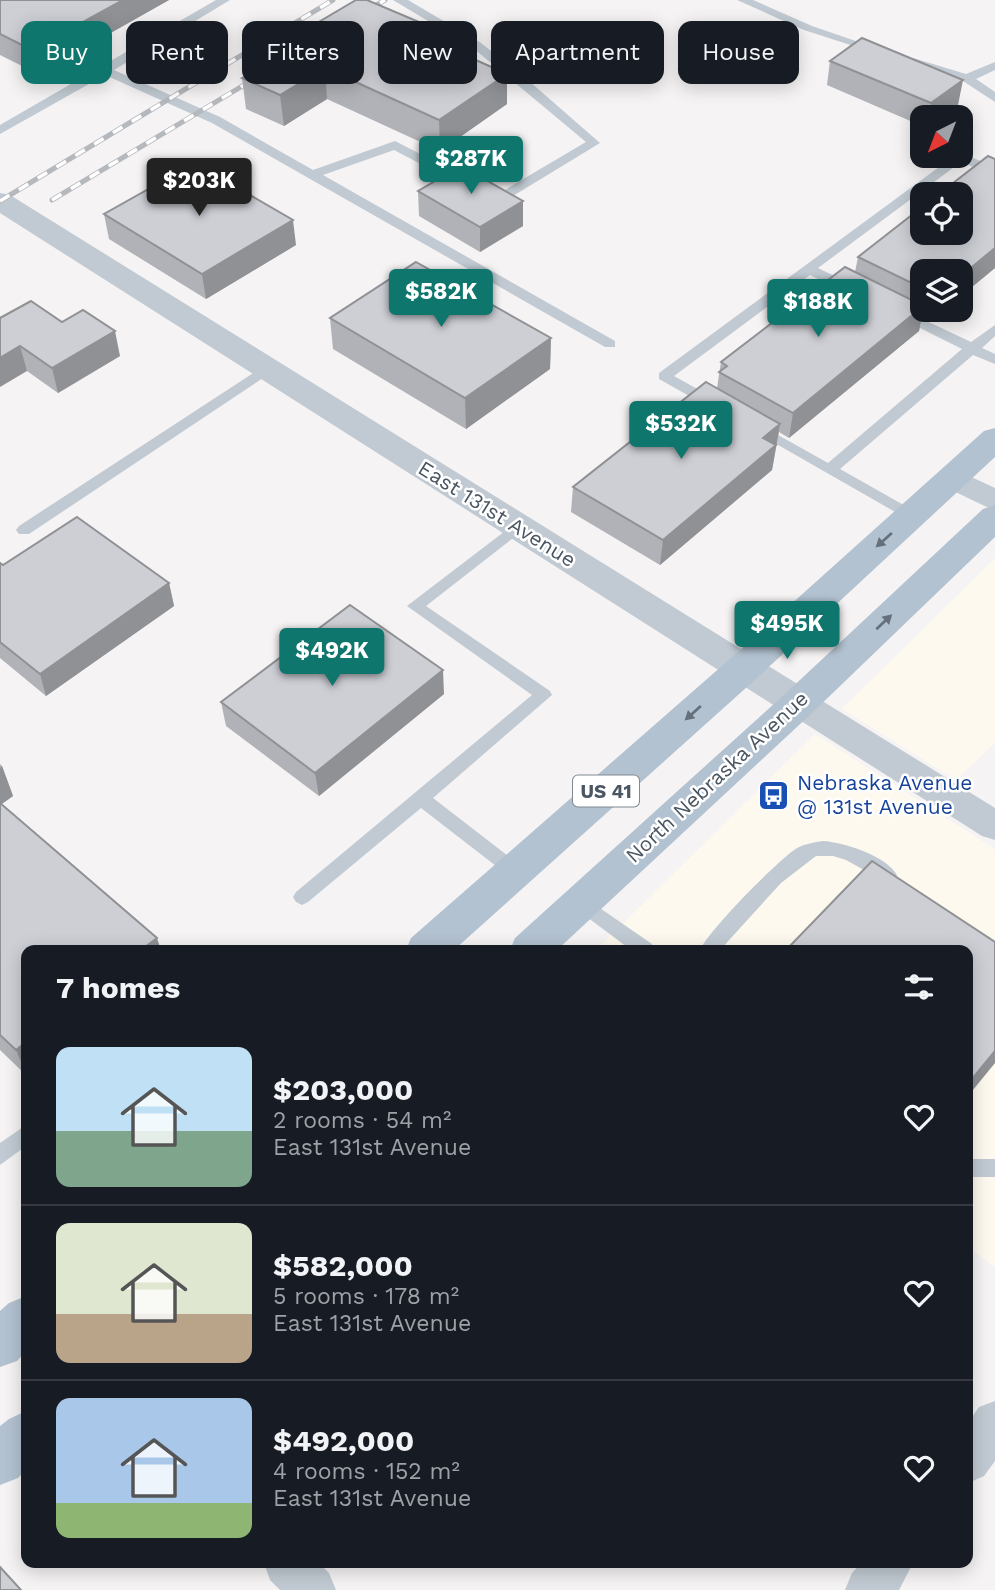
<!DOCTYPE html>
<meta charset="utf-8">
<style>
body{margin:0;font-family:"Work Sans",sans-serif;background:#242831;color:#f1f3f6;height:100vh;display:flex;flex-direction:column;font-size:26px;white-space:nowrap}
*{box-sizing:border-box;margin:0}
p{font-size:23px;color:#9ea1a6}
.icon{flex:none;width:38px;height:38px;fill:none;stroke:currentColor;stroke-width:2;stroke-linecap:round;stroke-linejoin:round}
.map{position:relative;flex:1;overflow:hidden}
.panel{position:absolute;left:21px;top:945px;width:952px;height:623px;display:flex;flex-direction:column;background:#171b24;border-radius:14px;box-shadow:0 4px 18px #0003}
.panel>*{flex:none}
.top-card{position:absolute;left:21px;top:21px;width:954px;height:63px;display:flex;gap:14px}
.needle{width:46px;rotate:222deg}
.tools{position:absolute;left:910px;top:105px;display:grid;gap:14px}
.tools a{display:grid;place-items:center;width:63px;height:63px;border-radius:14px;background:#171b24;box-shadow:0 4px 18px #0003;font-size:35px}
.price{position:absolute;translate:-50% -60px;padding:0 16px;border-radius:7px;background:#0f766e;color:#fff;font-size:23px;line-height:46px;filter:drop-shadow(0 2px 4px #0008)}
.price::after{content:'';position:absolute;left:50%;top:42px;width:21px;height:16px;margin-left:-10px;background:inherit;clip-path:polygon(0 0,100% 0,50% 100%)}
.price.current{background:#222;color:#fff}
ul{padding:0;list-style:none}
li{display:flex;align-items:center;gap:21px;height:175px;padding:0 35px}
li+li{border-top:2px solid #363941}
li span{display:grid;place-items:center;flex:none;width:196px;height:140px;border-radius:14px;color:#555}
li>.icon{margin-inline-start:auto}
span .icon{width:84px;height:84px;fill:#fffc;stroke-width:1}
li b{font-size:30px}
h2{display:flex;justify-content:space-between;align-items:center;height:84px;padding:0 35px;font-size:30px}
.chip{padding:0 24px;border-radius:14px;background:#171b24;box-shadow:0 4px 18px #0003;font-size:24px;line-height:63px}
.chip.current{background:#0f766e;color:#fff}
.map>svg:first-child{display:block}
.commercial{fill:#fdf9ef}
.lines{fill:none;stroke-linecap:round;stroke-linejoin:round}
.service{fill:#c1cad2;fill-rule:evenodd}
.minor{fill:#c1cad2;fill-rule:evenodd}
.tertiary{fill:#c1cad2;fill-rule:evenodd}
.primary{fill:#b3c2d1;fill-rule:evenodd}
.rail-casing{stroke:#b5b8bd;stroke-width:5}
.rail{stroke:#fff;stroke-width:3.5;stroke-dasharray:11;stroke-linecap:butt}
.wall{fill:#b0b2b7}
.shaded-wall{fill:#909195}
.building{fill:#cdcfd5;stroke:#909195;stroke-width:2}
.oneway{fill:#64717d}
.labels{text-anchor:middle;stroke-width:5;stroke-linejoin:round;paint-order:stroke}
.shield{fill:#fff;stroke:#808990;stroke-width:2}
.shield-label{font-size:19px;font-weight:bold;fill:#4a5661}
.street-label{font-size:21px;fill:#4a5661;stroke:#fff}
.transit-label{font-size:21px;fill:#164399;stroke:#fff;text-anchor:start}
</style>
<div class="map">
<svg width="995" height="1590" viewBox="0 0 995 1590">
<rect width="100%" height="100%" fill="#f5f3f3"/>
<!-- commercial -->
<path class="commercial" d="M 995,558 L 995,743 L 956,780 L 842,709 Z
M 815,734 L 995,849 L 995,1267 L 968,1247 L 968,950 L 596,950 Z"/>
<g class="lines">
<!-- service -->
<path class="service" d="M 216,0 L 230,0 L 114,70 L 220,117 L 313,170 L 395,141 L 498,194 L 586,142 L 473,48 L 393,0 L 408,0 L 481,43 L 529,81 L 600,143 L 503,202 L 493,202 L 394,150 L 323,175 L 615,341 L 615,347 L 605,347 L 212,123 L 105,75 L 0,134 L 0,125 Z
M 737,0 L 753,0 L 812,26 L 882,50 L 872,52 L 804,30 Z
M 905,58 L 913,58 L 966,74 L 995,62 L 995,70 L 976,79 L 995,92 L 995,102 L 963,81 L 905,62 Z
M 961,153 L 995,167 L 995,176 L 961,162 L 818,268 L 855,286 L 855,292 L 845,292 L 810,275 L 674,376 L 717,400 L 719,403 L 717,406 L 707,406 L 659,379 L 659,373 L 954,156 L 961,156 Z
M 901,309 L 971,342 L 995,325 L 995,336 L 982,348 L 995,354 L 995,364 L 973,355 L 840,469 L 916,512 L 919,516 L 911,521 L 750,429 L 757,424 L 762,426 L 828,463 L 962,349 L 896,316 L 894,313 Z
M 267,364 L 272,366 L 272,372 L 29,534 L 19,534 L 16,530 L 19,526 Z
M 517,522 L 522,523 L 525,527 L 522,531 L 426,606 L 550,691 L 552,695 L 433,798 L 521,866 L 524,871 L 521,876 L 515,878 L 509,876 L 421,808 L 308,902 L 302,905 L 296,902 L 293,897 L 296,892 L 532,695 L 407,606 Z
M 823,841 C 843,842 887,856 897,875 L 894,880 L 888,882 L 882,880 L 846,860 L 833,856 L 816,856 L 781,883 L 720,950 L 700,950 C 708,931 778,860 797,848 C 805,844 814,842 823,841 Z
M 581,895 L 652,944 L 654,950 L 631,950 L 575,908 L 572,903 L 575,898 Z
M 26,1125 L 26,1146 L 0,1165 L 0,1143 Z
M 968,1159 L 995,1159 L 995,1177 L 968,1177 Z"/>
<!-- minor -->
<path class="minor" d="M 952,468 L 995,488 L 995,511 L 941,485 L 937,478 L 941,471 Z
M 799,690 L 811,694 L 995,808 L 995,840 L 982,836 L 787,712 L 782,703 L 787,694 Z
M 995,1401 L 995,1461 L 984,1476 L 968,1483 L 968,1423 L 979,1407 Z
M 264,1563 L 319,1563 L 329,1573 L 336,1590 L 280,1590 L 270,1580 Z
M 861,1563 L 913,1563 L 899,1590 L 845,1590 L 852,1573 Z"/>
<!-- tertiary -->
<path class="tertiary" d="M 0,193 L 10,195 L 812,693 L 817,703 L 812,713 L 799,717 L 786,713 L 0,213 Z"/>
<!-- primary -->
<path class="primary" d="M 995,428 L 995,457 L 757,678 L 454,950 L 406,950 L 411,938 L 731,658 L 984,431 Z
M 995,505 L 995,537 L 812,713 L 557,950 L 510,950 L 515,938 L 786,693 L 983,509 Z
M 26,1296 L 26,1351 L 17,1361 L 0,1367 L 0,1311 L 9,1303 Z
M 26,1411 L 26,1470 L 18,1478 L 0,1485 L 0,1426 L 9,1419 Z"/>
<defs>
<path id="rail" d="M 361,14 L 385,0
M 52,200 L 259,76
M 0,201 L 333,0"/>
</defs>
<!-- rail casing -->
<use href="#rail" class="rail-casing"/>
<!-- rail -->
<use href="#rail" class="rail"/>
</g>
<!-- wall -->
<path class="wall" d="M 0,0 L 169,0 L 38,74 L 0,55 Z
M 273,49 L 471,58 L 507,74 L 507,104 L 440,151 L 327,99 L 284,126 L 246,109 L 242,78 L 274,58 Z
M 830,61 L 958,105 L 941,117 L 922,117 L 922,126 L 827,85 Z
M 418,191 L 523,201 L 523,226 L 480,252 L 419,216 Z
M 104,214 L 296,245 L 206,299 L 109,239 Z
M 858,257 L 995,268 L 961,296 L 961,271 L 922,271 L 922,310 L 944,310 L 932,320 L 922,315 L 919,331 L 789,438 L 779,432 L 772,470 L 660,565 L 571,512 L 573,487 L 717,388 L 721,362 L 855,272 Z
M 0,318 L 62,322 L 120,356 L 58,393 L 27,371 Z
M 330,318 L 551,338 L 550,369 L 466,429 L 333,349 Z
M 0,563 L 3,565 L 169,583 L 174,606 L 46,696 L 0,658 Z
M 444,694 L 319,796 L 226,726 L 221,702 Z
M 0,764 L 2,766 L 13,796 L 2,804 L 26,950 L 26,1075 L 0,1050 Z"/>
<!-- shaded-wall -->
<path class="shaded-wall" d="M 123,0 L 169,0 L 38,74 L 32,50 Z
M 471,44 L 471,74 L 458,52 Z
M 325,68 L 327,99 L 284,126 L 280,95 Z
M 507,74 L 507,104 L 440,151 L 439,120 Z
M 963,80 L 958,105 L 941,117 L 929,117 L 931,103 Z
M 523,201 L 523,226 L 480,252 L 480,227 Z
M 293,220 L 296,245 L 206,299 L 202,274 Z
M 995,248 L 995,268 L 961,296 L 961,276 Z
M 922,307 L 922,310 L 923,310 L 919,331 L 789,438 L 793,413 Z
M 934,310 L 944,310 L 932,320 Z
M 115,331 L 120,356 L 58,393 L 52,368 Z
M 551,338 L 550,369 L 466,429 L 465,398 Z
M 20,346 L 27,371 L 0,387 L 0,358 Z
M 780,424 L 772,470 L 660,565 L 663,540 L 763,438 Z
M 169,583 L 174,606 L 46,696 L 40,674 Z
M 443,670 L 444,694 L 319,796 L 315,773 Z
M 2,766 L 13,796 L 0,805 L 0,768 Z
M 157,938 L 161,950 L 141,950 Z
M 26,1042 L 26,1073 L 16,1050 Z
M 995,1051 L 995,1063 L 968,1096 L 968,1084 Z"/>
<!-- building -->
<path class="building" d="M 0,0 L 123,0 L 32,50 L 0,34 Z
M 356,0 L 367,0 L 471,44 L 458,52 L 507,74 L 439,120 L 325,68 L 280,95 L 242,78 L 282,53 L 273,49 Z
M 862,38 L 963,80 L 931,103 L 830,61 Z
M 988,156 L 995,159 L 995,248 L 961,276 L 961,271 L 922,271 L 922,288 L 858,257 L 922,207 L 922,233 L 961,233 L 961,194 L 939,194 Z
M 195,163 L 293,220 L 202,274 L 104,214 Z
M 461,166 L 523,201 L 480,227 L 418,191 Z
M 416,262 L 551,338 L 465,398 L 330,318 Z
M 845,267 L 922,305 L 922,307 L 793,413 L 719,372 L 727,366 L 721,362 Z
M 31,301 L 62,322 L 83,310 L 115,331 L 52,368 L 20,346 L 0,358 L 0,318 Z
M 706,382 L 780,424 L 763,438 L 776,445 L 663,540 L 573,487 Z
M 77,517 L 169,583 L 40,674 L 0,642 L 0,563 L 3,565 Z
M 350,605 L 443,670 L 315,773 L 221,702 Z
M 0,803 L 157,938 L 141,950 L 26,950 L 26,1042 L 16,1050 L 0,1035 Z
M 872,861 L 995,942 L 995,1051 L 968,1084 L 968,950 L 786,950 Z
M 0,1567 L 21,1590 L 0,1590 Z"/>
<!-- one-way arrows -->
<defs><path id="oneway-solid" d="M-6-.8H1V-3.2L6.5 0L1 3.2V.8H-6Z" transform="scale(1.75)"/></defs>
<g class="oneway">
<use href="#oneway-solid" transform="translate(884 540) rotate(138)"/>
<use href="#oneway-solid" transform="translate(884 622) rotate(-43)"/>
<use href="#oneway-solid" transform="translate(693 713) rotate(138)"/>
</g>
<!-- icons -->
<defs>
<symbol id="bus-square" viewBox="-11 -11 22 22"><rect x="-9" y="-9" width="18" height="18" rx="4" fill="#1a4fb4" stroke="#fff"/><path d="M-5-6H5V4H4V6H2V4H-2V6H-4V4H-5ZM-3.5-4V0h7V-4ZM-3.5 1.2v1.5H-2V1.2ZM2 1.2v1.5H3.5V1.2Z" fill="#fff"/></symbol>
</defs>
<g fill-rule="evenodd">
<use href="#bus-square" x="756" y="778" width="35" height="35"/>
</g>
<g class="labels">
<!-- shield labels -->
<rect class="shield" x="573" y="775.5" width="66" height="31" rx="5"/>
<g class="shield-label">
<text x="606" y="798">US 41</text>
</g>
<!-- street labels -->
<g class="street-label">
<text transform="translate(497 514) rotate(32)" y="7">East 131st Avenue</text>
<text transform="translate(717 777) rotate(-43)" y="7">North Nebraska Avenue</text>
</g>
<!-- transit labels -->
<g class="transit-label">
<text x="797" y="790">Nebraska Avenue<tspan x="797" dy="24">@ 131st Avenue</tspan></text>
</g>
</g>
</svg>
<div class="tools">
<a><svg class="needle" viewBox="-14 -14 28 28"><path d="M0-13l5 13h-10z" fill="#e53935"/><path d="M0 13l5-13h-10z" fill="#9ea1a6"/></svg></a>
<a><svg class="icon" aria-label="locate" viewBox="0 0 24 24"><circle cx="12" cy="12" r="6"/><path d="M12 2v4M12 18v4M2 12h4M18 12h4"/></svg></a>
<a><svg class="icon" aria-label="layers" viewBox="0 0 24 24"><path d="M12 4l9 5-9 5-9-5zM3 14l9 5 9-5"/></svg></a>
</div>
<b class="price" style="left:471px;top:196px">$287K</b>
<b class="price current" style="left:199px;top:218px">$203K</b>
<b class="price" style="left:441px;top:329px">$582K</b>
<b class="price" style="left:818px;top:339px">$188K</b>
<b class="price" style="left:681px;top:461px">$532K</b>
<b class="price" style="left:787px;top:661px">$495K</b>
<b class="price" style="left:332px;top:688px">$492K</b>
<div class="top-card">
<a class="chip current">Buy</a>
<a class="chip">Rent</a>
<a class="chip">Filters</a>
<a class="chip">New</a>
<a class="chip">Apartment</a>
<a class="chip">House</a>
</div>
<section class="panel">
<h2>7 homes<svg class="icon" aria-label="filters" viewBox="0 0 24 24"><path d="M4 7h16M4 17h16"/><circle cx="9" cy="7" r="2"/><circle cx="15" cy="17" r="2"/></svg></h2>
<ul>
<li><span style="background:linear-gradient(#bfe0f5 60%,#7fa58c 0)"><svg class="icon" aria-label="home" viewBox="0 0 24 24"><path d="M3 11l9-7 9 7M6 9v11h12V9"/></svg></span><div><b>$203,000</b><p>2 rooms · 54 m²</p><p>East 131st Avenue</p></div><svg class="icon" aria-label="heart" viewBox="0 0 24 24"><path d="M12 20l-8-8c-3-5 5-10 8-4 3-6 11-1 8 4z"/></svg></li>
<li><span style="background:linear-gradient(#dfe7d0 65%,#b9a48a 0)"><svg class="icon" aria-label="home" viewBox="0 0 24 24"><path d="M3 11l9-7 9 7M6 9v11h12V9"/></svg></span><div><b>$582,000</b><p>5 rooms · 178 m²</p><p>East 131st Avenue</p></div><svg class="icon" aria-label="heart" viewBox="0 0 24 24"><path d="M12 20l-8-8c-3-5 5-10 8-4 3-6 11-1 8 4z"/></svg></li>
<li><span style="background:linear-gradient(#a9c7e8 75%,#8fb573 0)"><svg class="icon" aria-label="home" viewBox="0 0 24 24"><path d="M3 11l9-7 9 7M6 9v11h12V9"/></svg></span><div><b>$492,000</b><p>4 rooms · 152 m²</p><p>East 131st Avenue</p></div><svg class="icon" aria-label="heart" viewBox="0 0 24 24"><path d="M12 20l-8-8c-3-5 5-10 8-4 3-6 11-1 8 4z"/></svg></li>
</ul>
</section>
</div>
